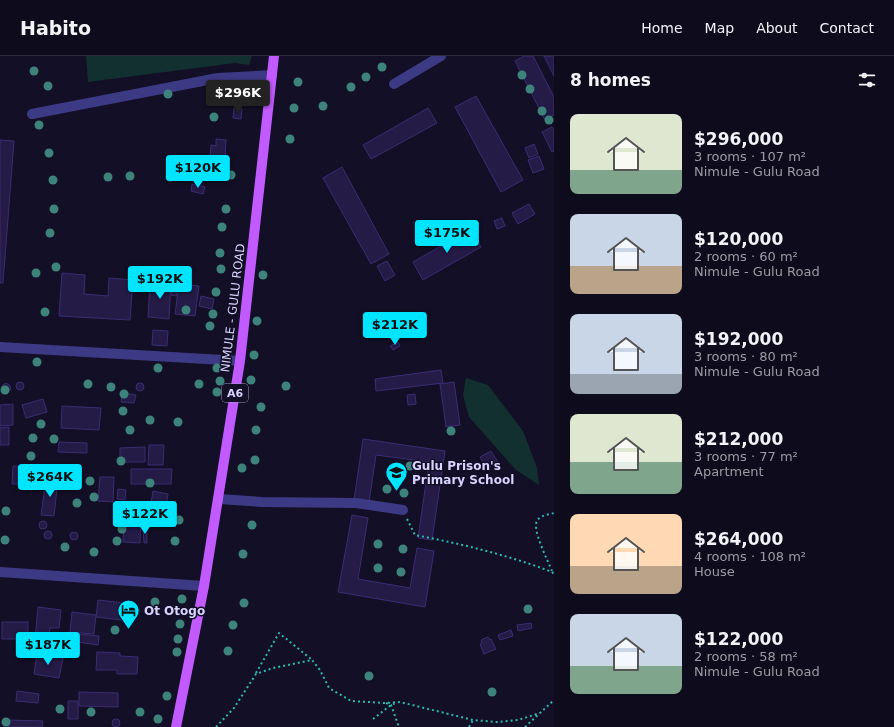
<!DOCTYPE html>
<meta charset="utf-8">
<style>
body{margin:0;font-family:"DejaVu Sans",sans-serif;background:#1c1929;color:#f1f3f6;height:100vh;display:flex;flex-direction:column;font-size:15px;white-space:nowrap}
*{box-sizing:border-box;margin:0}
p{font-size:13px;color:#9b9ba3}
.icon{flex:none;width:22px;height:22px;fill:none;stroke:currentColor;stroke-width:2;stroke-linecap:round;stroke-linejoin:round}
.map{position:relative;flex:1;overflow:hidden}
.drawer{display:flex;flex-direction:column;background:#0e0b1c;width:340px}
.drawer>*{flex:none}
.price{position:absolute;translate:-50% -34px;padding:0 9px;border-radius:4px;background:#00e5ff;color:#111;font-size:13px;line-height:26px;filter:drop-shadow(0 1px 2px #0008)}
.price::after{content:'';position:absolute;left:50%;top:24px;width:12px;height:9px;margin-left:-6px;background:inherit;clip-path:polygon(0 0,100% 0,50% 100%)}
.price.selected{background:#222;color:#fff}
ul{padding:0;list-style:none}
li{display:flex;align-items:center;gap:12px;height:100px;padding:0 16px}
li span{display:grid;place-items:center;flex:none;width:112px;height:80px;border-radius:8px;color:#555}
li>.icon{margin-inline-start:auto}
span .icon{width:48px;height:48px;fill:#fffc;stroke-width:1}
li b{font-size:17px}
h2{display:flex;justify-content:space-between;align-items:center;height:48px;padding:0 16px;font-size:17px}
header{display:flex;align-items:center;gap:24px;box-sizing:border-box;height:56px;padding:0 20px;background:#0e0b1c;border-bottom:1px solid #2e2b3b}
header strong{font-size:19px}
nav{display:flex;gap:22px;margin-inline-start:auto;font-size:14px}
main{display:flex;flex:1;min-height:0}
.map>svg:first-child{display:block}
.green{fill:#12302f}
.building{fill:#241b47;stroke:#3b2d73}
.lines{fill:none;stroke-linecap:round;stroke-linejoin:round}
.path{stroke:#2fb8b0;stroke-width:2;stroke-dasharray:2 3;stroke-linecap:butt}
.minor{stroke:#3d3a85;stroke-width:10}
.major{stroke:#c25bff;stroke-width:10}
.tree{fill:#3d827b}
.labels{text-anchor:middle;stroke-width:3;stroke-linejoin:round;paint-order:stroke}
.shield{fill:#130f26;stroke:#9e99be;stroke-width:1}
.shield-label{font-size:11px;font-weight:bold;fill:#d9d4ff}
.street-label{font-size:12px;fill:#d9d4ff;stroke:#130f26}
.poi-label{font-size:12px;font-weight:bold;fill:#d9d4ff;stroke:#130f26;text-anchor:start}
</style>
<header>
<strong>Habito</strong>
<nav><a>Home</a><a>Map</a><a>About</a><a>Contact</a></nav>
</header>
<main>
<div class="map">
<svg width="554" height="671" viewBox="0 0 554 671">
<rect width="100%" height="100%" fill="#130f26"/>
<!-- green -->
<path class="green" d="M 86,0 L 252,0 L 249,9 L 235,7 L 88,26 Z
M 466,322 L 488,329 L 523,375 L 537,412 L 539,429 L 516,414 L 469,361 L 463,339 Z"/>
<!-- building -->
<path class="building" d="M 524,0 L 533,0 L 554,41 L 554,59 L 545,64 L 515,5 Z
M 544,0 L 554,0 L 554,20 Z
M 241,35 L 247,36 L 246,43 L 240,42 Z
M 476,40 L 523,124 L 501,136 L 455,51 Z
M 234,52 L 242,53 L 241,63 L 233,62 Z
M 428,52 L 437,67 L 371,103 L 363,89 Z
M 552,71 L 554,74 L 554,95 L 552,96 L 542,76 Z
M 216,83 L 226,84 L 224,118 L 209,117 L 211,89 L 216,90 Z
M 0,84 L 14,85 L 3,227 L 0,227 Z
M 534,88 L 538,98 L 529,102 L 525,92 Z
M 539,100 L 544,113 L 533,117 L 528,104 Z
M 342,111 L 389,198 L 371,208 L 323,122 Z
M 192,128 L 205,131 L 203,138 L 191,135 Z
M 529,148 L 535,158 L 518,168 L 512,157 Z
M 502,162 L 505,170 L 497,173 L 494,165 Z
M 471,173 L 481,191 L 423,224 L 413,206 Z
M 387,205 L 395,219 L 385,225 L 377,210 Z
M 62,217 L 85,219 L 84,238 L 108,240 L 109,222 L 133,224 L 130,264 L 59,260 Z
M 150,226 L 171,227 L 169,263 L 148,261 Z
M 179,228 L 199,230 L 195,260 L 175,258 Z
M 172,232 L 177,232 L 177,240 L 171,239 Z
M 201,240 L 214,243 L 212,253 L 199,250 Z
M 153,274 L 168,275 L 167,290 L 152,289 Z
M 398,286 L 400,290 L 393,294 L 390,290 Z
M 441,314 L 443,327 L 376,335 L 375,323 Z
M 454,326 L 460,369 L 446,371 L 440,328 Z
M16 330a4 4 0 1 1 8 0a4 4 0 1 1-8 0Z
M136 331a4 4 0 1 1 8 0a4 4 0 1 1-8 0Z
M1.5 332a4.5 4.5 0 1 1 9 0a4.5 4.5 0 1 1-9 0Z
M 123,337 L 136,339 L 134,347 L 121,346 Z
M 415,338 L 416,348 L 408,349 L 407,339 Z
M 43,343 L 47,356 L 26,362 L 22,349 Z
M 13,348 L 13,369 L 0,370 L 0,349 Z
M 62,350 L 101,352 L 99,374 L 61,372 Z
M 9,371 L 9,389 L 0,389 L 0,372 Z
M 363,383 L 445,395 L 432,484 L 418,482 L 429,406 L 376,399 L 369,446 L 354,444 Z
M 59,386 L 87,387 L 87,397 L 58,396 Z
M 149,389 L 164,389 L 163,409 L 148,409 Z
M 145,391 L 145,406 L 120,406 L 120,392 Z
M 491,395 L 498,406 L 486,412 L 480,401 Z
M 13,410 L 40,411 L 40,428 L 12,428 Z
M 131,413 L 172,413 L 171,428 L 131,428 Z
M 100,421 L 114,421 L 113,446 L 98,445 Z
M 46,423 L 58,424 L 54,460 L 41,459 Z
M 118,433 L 126,434 L 125,444 L 117,443 Z
M 153,435 L 168,438 L 166,450 L 151,447 Z
M 125,448 L 141,449 L 140,487 L 123,486 Z
M 352,459 L 368,462 L 358,523 L 410,532 L 417,492 L 434,495 L 425,551 L 338,536 Z
M39 469a4 4 0 1 1 8 0a4 4 0 1 1-8 0Z
M 143,471 L 147,471 L 147,487 L 144,487 Z
M44 479a4 4 0 1 1 8 0a4 4 0 1 1-8 0Z
M70 480a4 4 0 1 1 8 0a4 4 0 1 1-8 0Z
M 98,544 L 124,547 L 122,564 L 96,561 Z
M 38,551 L 61,554 L 59,572 L 50,572 L 48,585 L 35,583 Z
M 72,556 L 96,559 L 94,578 L 70,576 Z
M 2,566 L 28,566 L 28,583 L 2,583 Z
M 531,567 L 532,572 L 518,575 L 517,569 Z
M 511,574 L 513,580 L 500,584 L 498,579 Z
M 78,578 L 99,580 L 98,589 L 77,586 Z
M 488,581 L 490,584 L 491,583 L 496,593 L 484,598 L 480,588 L 482,587 L 481,584 Z
M 97,596 L 120,597 L 120,600 L 138,601 L 137,618 L 117,618 L 117,614 L 96,614 Z
M 37,597 L 63,602 L 59,622 L 34,618 Z
M 17,635 L 39,638 L 38,647 L 16,645 Z
M 79,636 L 118,637 L 118,651 L 79,650 Z
M 68,645 L 78,645 L 78,663 L 68,663 Z
M112 667a4 4 0 1 1 8 0a4 4 0 1 1-8 0Z
M 9,664 L 43,665 L 42,671 L 8,671 Z"/>
<g class="lines">
<!-- path -->
<path class="path" d="M 407,463 L 415,479 C 462,488 508,499 552,516 L 554,518
M 552,515 C 548,505 532,474 537,465 C 540,459 548,459 554,457
M 256,617 L 279,577 L 311,603
M 386,647 L 391,649 L 399,671
M 373,663 L 391,649 L 396,647
M 216,671 L 234,652 L 256,618 L 273,612 L 312,604 L 320,614 L 329,632 L 351,645 L 385,647 L 400,646 L 473,664 L 497,666 L 518,664 L 540,657
M 469,671 L 473,664
M 525,671 L 554,644"/>
<!-- minor -->
<path class="minor" d="M 394,28 L 441,0
M 32,58 L 218,22 L 272,19
M 0,291 L 240,305
M 219,443 L 262,446 L 356,447 L 403,454
M 0,516 L 204,530"/>
<!-- major -->
<path class="major" d="M 176,671 L 204,530 L 240,305 L 274,0"/>
</g>
<!-- trees -->
<g class="tree">
<circle cx="382" cy="11" r="4.5"/>
<circle cx="34" cy="15" r="4.5"/>
<circle cx="522" cy="19" r="4.5"/>
<circle cx="366" cy="21" r="4.5"/>
<circle cx="298" cy="26" r="4.5"/>
<circle cx="48" cy="30" r="4.5"/>
<circle cx="351" cy="31" r="4.5"/>
<circle cx="530" cy="33" r="4.5"/>
<circle cx="168" cy="38" r="4.5"/>
<circle cx="323" cy="50" r="4.5"/>
<circle cx="294" cy="52" r="4.5"/>
<circle cx="542" cy="55" r="4.5"/>
<circle cx="214" cy="61" r="4.5"/>
<circle cx="549" cy="64" r="4.5"/>
<circle cx="39" cy="69" r="4.5"/>
<circle cx="290" cy="83" r="4.5"/>
<circle cx="49" cy="97" r="4.5"/>
<circle cx="203" cy="113" r="4.5"/>
<circle cx="231" cy="119" r="4.5"/>
<circle cx="130" cy="120" r="4.5"/>
<circle cx="108" cy="121" r="4.5"/>
<circle cx="170" cy="121" r="4.5"/>
<circle cx="53" cy="124" r="4.5"/>
<circle cx="54" cy="153" r="4.5"/>
<circle cx="226" cy="153" r="4.5"/>
<circle cx="222" cy="171" r="4.5"/>
<circle cx="50" cy="177" r="4.5"/>
<circle cx="220" cy="197" r="4.5"/>
<circle cx="56" cy="211" r="4.5"/>
<circle cx="221" cy="213" r="4.5"/>
<circle cx="36" cy="217" r="4.5"/>
<circle cx="263" cy="219" r="4.5"/>
<circle cx="216" cy="236" r="4.5"/>
<circle cx="186" cy="254" r="4.5"/>
<circle cx="45" cy="256" r="4.5"/>
<circle cx="213" cy="258" r="4.5"/>
<circle cx="257" cy="265" r="4.5"/>
<circle cx="210" cy="270" r="4.5"/>
<circle cx="254" cy="299" r="4.5"/>
<circle cx="37" cy="306" r="4.5"/>
<circle cx="158" cy="312" r="4.5"/>
<circle cx="217" cy="312" r="4.5"/>
<circle cx="251" cy="324" r="4.5"/>
<circle cx="220" cy="325" r="4.5"/>
<circle cx="88" cy="328" r="4.5"/>
<circle cx="199" cy="328" r="4.5"/>
<circle cx="286" cy="330" r="4.5"/>
<circle cx="111" cy="331" r="4.5"/>
<circle cx="5" cy="334" r="4.5"/>
<circle cx="217" cy="336" r="4.5"/>
<circle cx="124" cy="338" r="4.5"/>
<circle cx="261" cy="351" r="4.5"/>
<circle cx="123" cy="355" r="4.5"/>
<circle cx="150" cy="364" r="4.5"/>
<circle cx="178" cy="366" r="4.5"/>
<circle cx="41" cy="368" r="4.5"/>
<circle cx="130" cy="374" r="4.5"/>
<circle cx="256" cy="374" r="4.5"/>
<circle cx="451" cy="375" r="4.5"/>
<circle cx="33" cy="382" r="4.5"/>
<circle cx="54" cy="383" r="4.5"/>
<circle cx="31" cy="400" r="4.5"/>
<circle cx="255" cy="404" r="4.5"/>
<circle cx="121" cy="405" r="4.5"/>
<circle cx="410" cy="410" r="4.5"/>
<circle cx="242" cy="412" r="4.5"/>
<circle cx="55" cy="420" r="4.5"/>
<circle cx="90" cy="425" r="4.5"/>
<circle cx="150" cy="427" r="4.5"/>
<circle cx="387" cy="433" r="4.5"/>
<circle cx="404" cy="437" r="4.5"/>
<circle cx="94" cy="441" r="4.5"/>
<circle cx="77" cy="447" r="4.5"/>
<circle cx="122" cy="450" r="4.5"/>
<circle cx="6" cy="455" r="4.5"/>
<circle cx="179" cy="464" r="4.5"/>
<circle cx="252" cy="469" r="4.5"/>
<circle cx="122" cy="473" r="4.5"/>
<circle cx="5" cy="484" r="4.5"/>
<circle cx="117" cy="485" r="4.5"/>
<circle cx="175" cy="485" r="4.5"/>
<circle cx="378" cy="488" r="4.5"/>
<circle cx="65" cy="491" r="4.5"/>
<circle cx="403" cy="493" r="4.5"/>
<circle cx="94" cy="496" r="4.5"/>
<circle cx="243" cy="498" r="4.5"/>
<circle cx="378" cy="512" r="4.5"/>
<circle cx="401" cy="516" r="4.5"/>
<circle cx="182" cy="543" r="4.5"/>
<circle cx="155" cy="546" r="4.5"/>
<circle cx="244" cy="547" r="4.5"/>
<circle cx="528" cy="553" r="4.5"/>
<circle cx="180" cy="568" r="4.5"/>
<circle cx="233" cy="569" r="4.5"/>
<circle cx="115" cy="574" r="4.5"/>
<circle cx="178" cy="583" r="4.5"/>
<circle cx="228" cy="595" r="4.5"/>
<circle cx="177" cy="596" r="4.5"/>
<circle cx="369" cy="620" r="4.5"/>
<circle cx="492" cy="636" r="4.5"/>
<circle cx="167" cy="640" r="4.5"/>
<circle cx="60" cy="653" r="4.5"/>
<circle cx="91" cy="656" r="4.5"/>
<circle cx="140" cy="656" r="4.5"/>
<circle cx="158" cy="663" r="4.5"/>
<circle cx="6" cy="666" r="4.5"/>
</g>
<!-- icons -->
<defs>
<symbol id="school-pin" viewBox="-11 -11 22 30"><path d="M0 17L-7.5 6A9.5 9.5 0 1 1 7.5 6Z" fill="#00e5ff" stroke="#130f26"/><path d="M0-5L7-2L0 1L-7-2ZM-4 1L0 2.5L4 1V4Q0 6-4 4Z" fill="#111"/></symbol>
<symbol id="hotel-pin" viewBox="-11 -11 22 30"><path d="M0 17L-7.5 6A9.5 9.5 0 1 1 7.5 6Z" fill="#00e5ff" stroke="#130f26"/><path d="M-6-4.5h1.5V1H6V5H4.5V3h-9V5H-6ZM-4 0a1.8 1.8 0 1 1 3.6 0ZM.5 0V-2.5h3Q6-2.5 6 0Z" fill="#111"/></symbol>
</defs>
<g fill-rule="evenodd">
<use href="#school-pin" x="384" y="404" width="25" height="34"/>
<use href="#hotel-pin" x="116" y="542" width="25" height="34"/>
</g>
<g class="labels">
<!-- shield labels -->
<rect class="shield" x="222" y="328" width="26" height="18" rx="3"/>
<g class="shield-label">
<text x="235" y="341">A6</text>
</g>
<!-- street labels -->
<g class="street-label">
<text transform="translate(233 252) rotate(-83)" y="4">NIMULE - GULU ROAD</text>
</g>
<!-- poi labels -->
<g class="poi-label">
<text x="412" y="414">Gulu Prison's<tspan x="412" dy="14">Primary School</tspan></text>
<text x="144" y="559">Ot Otogo</text>
</g>
</g>
</svg>
<b class="price selected" style="left:238px;top:58px">$296K</b>
<b class="price" style="left:198px;top:133px">$120K</b>
<b class="price" style="left:447px;top:198px">$175K</b>
<b class="price" style="left:160px;top:244px">$192K</b>
<b class="price" style="left:395px;top:290px">$212K</b>
<b class="price" style="left:50px;top:442px">$264K</b>
<b class="price" style="left:145px;top:479px">$122K</b>
<b class="price" style="left:48px;top:610px">$187K</b>
</div>
<section class="drawer">
<h2>8 homes<svg class="icon" aria-label="filters" viewBox="0 0 24 24"><path d="M4 7h16M4 17h16"/><circle cx="9" cy="7" r="2"/><circle cx="15" cy="17" r="2"/></svg></h2>
<ul>
<li><span style="background:linear-gradient(#dfe7d0 70%,#7fa58c 0)"><svg class="icon" aria-label="home" viewBox="0 0 24 24"><path d="M3 11l9-7 9 7M6 9v11h12V9"/></svg></span><div><b>$296,000</b><p>3 rooms · 107 m²</p><p>Nimule - Gulu Road</p></div></li>
<li><span style="background:linear-gradient(#c9d6e8 65%,#b9a48a 0)"><svg class="icon" aria-label="home" viewBox="0 0 24 24"><path d="M3 11l9-7 9 7M6 9v11h12V9"/></svg></span><div><b>$120,000</b><p>2 rooms · 60 m²</p><p>Nimule - Gulu Road</p></div></li>
<li><span style="background:linear-gradient(#c9d6e8 75%,#9aa5b1 0)"><svg class="icon" aria-label="home" viewBox="0 0 24 24"><path d="M3 11l9-7 9 7M6 9v11h12V9"/></svg></span><div><b>$192,000</b><p>3 rooms · 80 m²</p><p>Nimule - Gulu Road</p></div></li>
<li><span style="background:linear-gradient(#dfe7d0 60%,#7fa58c 0)"><svg class="icon" aria-label="home" viewBox="0 0 24 24"><path d="M3 11l9-7 9 7M6 9v11h12V9"/></svg></span><div><b>$212,000</b><p>3 rooms · 77 m²</p><p>Apartment</p></div></li>
<li><span style="background:linear-gradient(#ffd9b3 65%,#b9a48a 0)"><svg class="icon" aria-label="home" viewBox="0 0 24 24"><path d="M3 11l9-7 9 7M6 9v11h12V9"/></svg></span><div><b>$264,000</b><p>4 rooms · 108 m²</p><p>House</p></div></li>
<li><span style="background:linear-gradient(#c9d6e8 65%,#7fa58c 0)"><svg class="icon" aria-label="home" viewBox="0 0 24 24"><path d="M3 11l9-7 9 7M6 9v11h12V9"/></svg></span><div><b>$122,000</b><p>2 rooms · 58 m²</p><p>Nimule - Gulu Road</p></div></li>
</ul>
</section>
</main>
